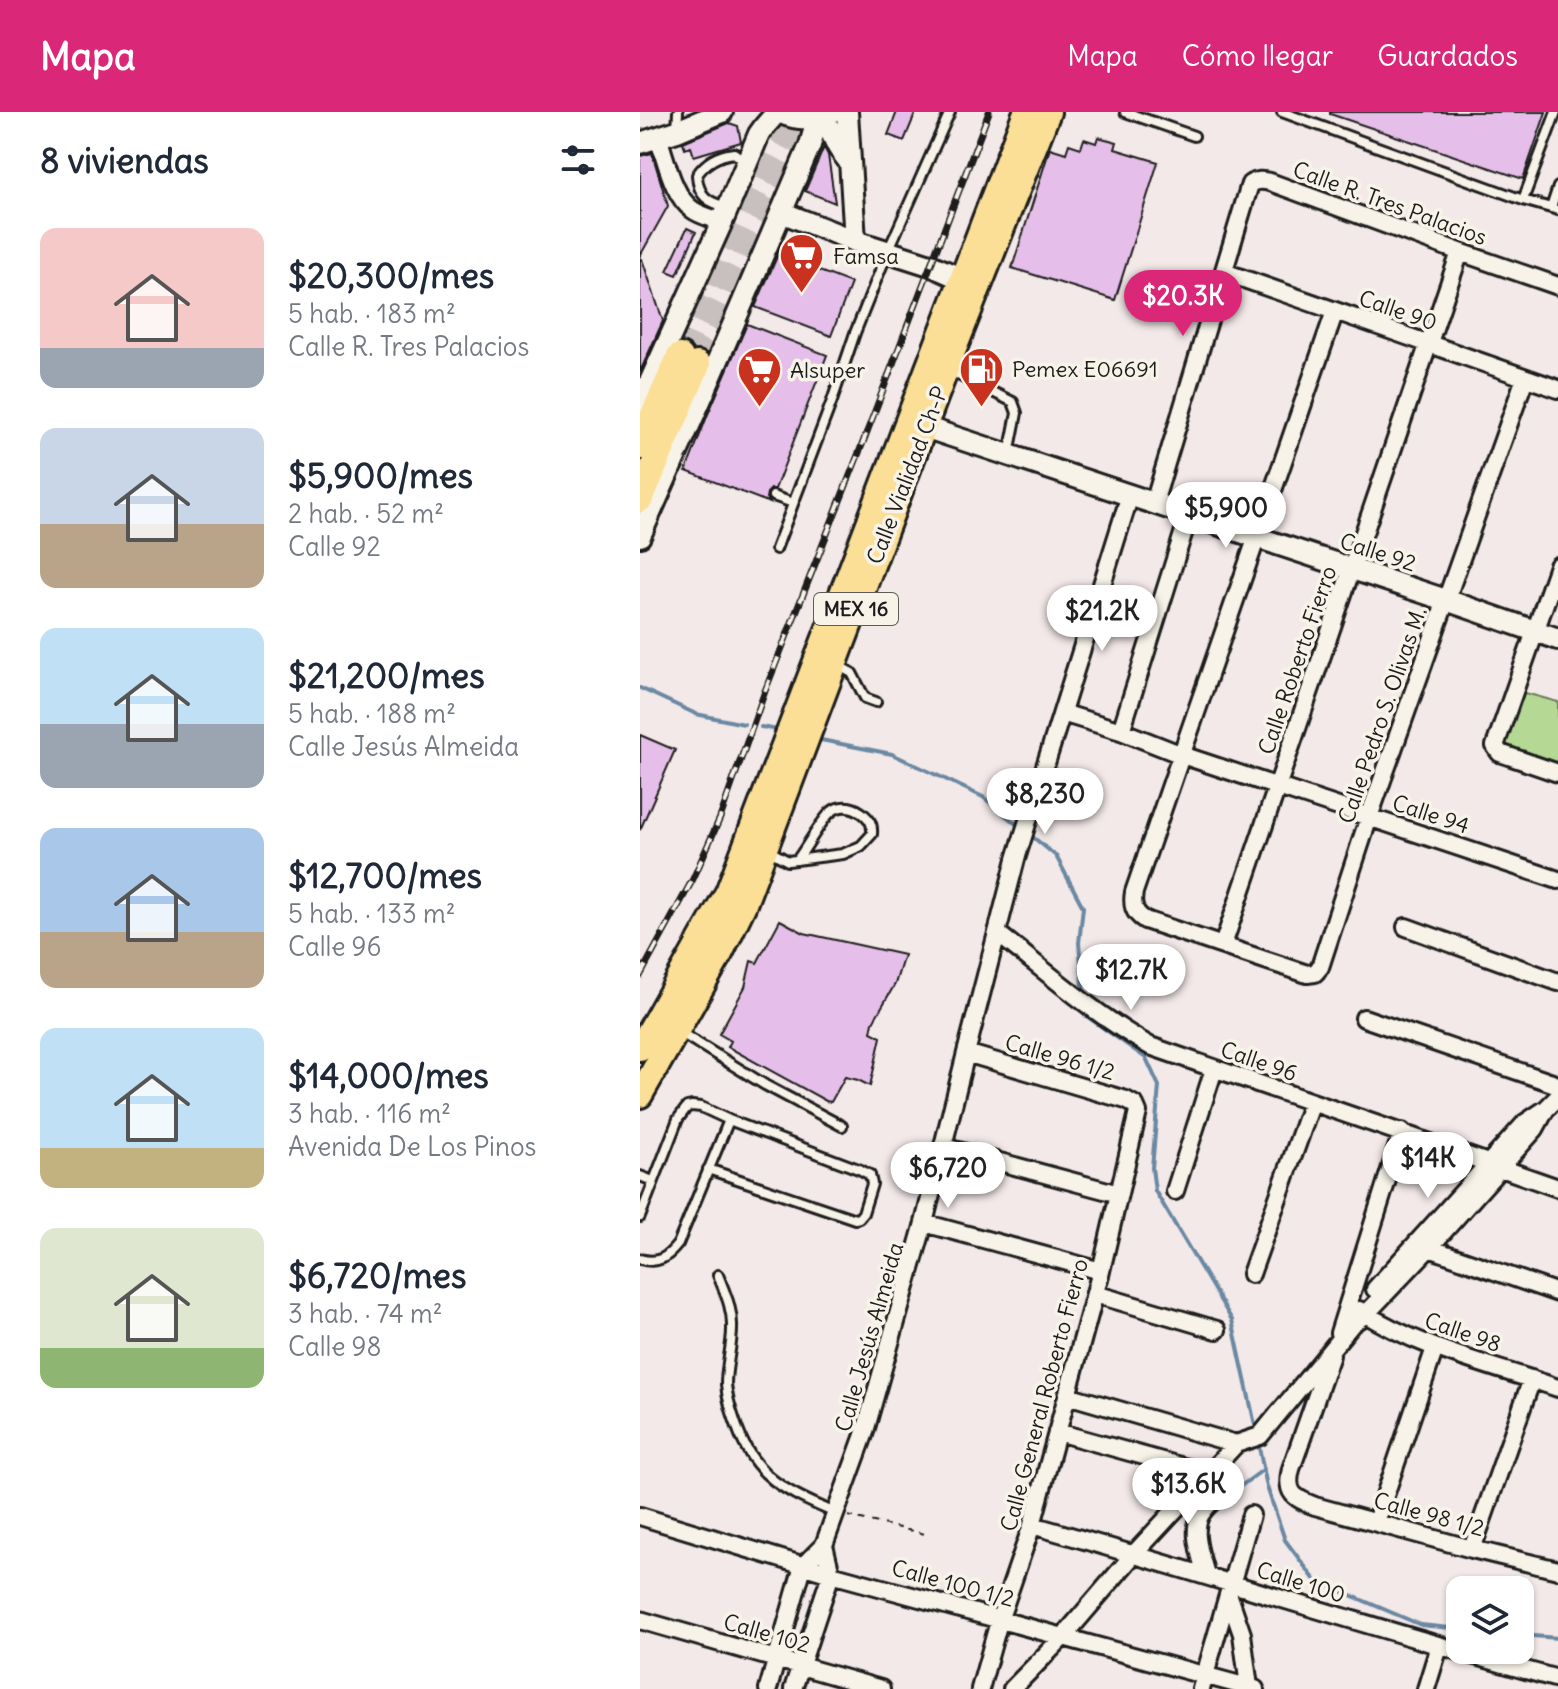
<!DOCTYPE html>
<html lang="es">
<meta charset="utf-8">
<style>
body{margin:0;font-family:Delius,sans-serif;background:#f2f2f3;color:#1f2937;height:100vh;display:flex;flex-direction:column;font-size:30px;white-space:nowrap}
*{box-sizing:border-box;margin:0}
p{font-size:26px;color:#747a83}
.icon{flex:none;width:44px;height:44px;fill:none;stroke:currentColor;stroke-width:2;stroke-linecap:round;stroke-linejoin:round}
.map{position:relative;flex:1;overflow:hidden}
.panel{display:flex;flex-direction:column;background:#fff;width:640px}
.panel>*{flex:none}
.controls{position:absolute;left:806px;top:1464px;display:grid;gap:16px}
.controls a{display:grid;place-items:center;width:88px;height:88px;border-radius:16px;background:#fff;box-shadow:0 2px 6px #0004;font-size:40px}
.price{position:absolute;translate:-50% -68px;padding:0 18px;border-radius:28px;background:#fff;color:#222;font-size:26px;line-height:52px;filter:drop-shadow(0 2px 4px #0008)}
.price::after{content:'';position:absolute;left:50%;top:48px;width:24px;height:18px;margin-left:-12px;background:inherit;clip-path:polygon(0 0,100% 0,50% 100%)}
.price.on{background:#db2777;color:#fff}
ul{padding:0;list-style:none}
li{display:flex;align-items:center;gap:24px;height:200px;padding:0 40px}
li span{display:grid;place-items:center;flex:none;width:224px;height:160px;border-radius:16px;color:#555}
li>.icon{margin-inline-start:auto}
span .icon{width:96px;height:96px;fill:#fffc;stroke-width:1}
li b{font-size:34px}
h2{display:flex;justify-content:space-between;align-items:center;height:96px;padding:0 40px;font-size:34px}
header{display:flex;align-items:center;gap:48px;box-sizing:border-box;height:112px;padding:0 40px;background:#db2777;color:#fff}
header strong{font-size:38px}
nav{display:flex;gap:44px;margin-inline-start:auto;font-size:28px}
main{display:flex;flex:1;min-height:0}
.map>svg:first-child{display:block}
.green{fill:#b5d994;stroke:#687a58;stroke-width:2}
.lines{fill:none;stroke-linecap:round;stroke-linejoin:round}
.stream{stroke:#6b88a2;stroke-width:4}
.building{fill:#e5bfe9;stroke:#1c1c1c;stroke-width:2}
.trunk-tunnel{stroke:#c8c0bf;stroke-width:26;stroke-dasharray:26 13;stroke-linecap:butt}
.service-casing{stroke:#1c1c1c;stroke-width:14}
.minor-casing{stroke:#1c1c1c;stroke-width:22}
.tertiary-casing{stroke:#1c1c1c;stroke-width:26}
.secondary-casing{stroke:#1c1c1c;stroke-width:28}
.primary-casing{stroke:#1c1c1c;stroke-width:30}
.trunk-casing{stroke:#1c1c1c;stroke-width:32}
.path{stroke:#1c1c1c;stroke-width:2;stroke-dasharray:6 6;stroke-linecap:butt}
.service{stroke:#f7f3e8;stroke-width:8}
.minor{stroke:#f7f3e8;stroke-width:16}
.tertiary{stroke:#f7f3e8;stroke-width:20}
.secondary{stroke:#f7f3e8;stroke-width:22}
.primary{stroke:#fbdf96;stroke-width:24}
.trunk{stroke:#fbdf96;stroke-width:26}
.rail-casing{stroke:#1c1c1c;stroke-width:7}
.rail{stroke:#f7f3e8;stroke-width:4;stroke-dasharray:12;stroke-linecap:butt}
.labels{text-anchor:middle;stroke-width:7;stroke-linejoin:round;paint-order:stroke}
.shield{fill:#f7f3e8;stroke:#5e5c59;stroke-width:2}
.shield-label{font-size:20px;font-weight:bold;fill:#1c1c1c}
.street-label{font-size:22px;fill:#1c1c1c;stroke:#f7f3e8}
.poi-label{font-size:22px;fill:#1c1c1c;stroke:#f7f3e8;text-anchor:start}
</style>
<header>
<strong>Mapa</strong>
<nav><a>Mapa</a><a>Cómo llegar</a><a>Guardados</a></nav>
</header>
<main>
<section class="panel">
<h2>8 viviendas<svg class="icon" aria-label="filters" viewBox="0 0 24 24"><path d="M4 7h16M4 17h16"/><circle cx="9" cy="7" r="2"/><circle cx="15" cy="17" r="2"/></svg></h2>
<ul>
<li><span style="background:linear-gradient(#f6c9c9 75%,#9aa5b1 0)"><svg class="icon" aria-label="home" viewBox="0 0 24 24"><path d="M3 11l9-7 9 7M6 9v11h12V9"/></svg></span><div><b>$20,300/mes</b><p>5 hab. · 183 m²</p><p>Calle R. Tres Palacios</p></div></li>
<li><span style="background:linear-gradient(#c9d6e8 60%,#b9a48a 0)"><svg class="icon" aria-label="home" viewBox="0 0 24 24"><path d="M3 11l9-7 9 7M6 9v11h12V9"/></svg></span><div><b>$5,900/mes</b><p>2 hab. · 52 m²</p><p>Calle 92</p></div></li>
<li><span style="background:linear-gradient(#bfe0f5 60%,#9aa5b1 0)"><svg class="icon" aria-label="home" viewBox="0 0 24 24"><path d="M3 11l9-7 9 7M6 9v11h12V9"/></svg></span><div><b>$21,200/mes</b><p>5 hab. · 188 m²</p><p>Calle Jesús Almeida</p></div></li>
<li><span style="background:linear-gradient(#a9c7e8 65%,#b9a48a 0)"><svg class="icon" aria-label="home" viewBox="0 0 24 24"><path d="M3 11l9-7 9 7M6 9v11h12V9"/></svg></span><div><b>$12,700/mes</b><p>5 hab. · 133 m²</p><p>Calle 96</p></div></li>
<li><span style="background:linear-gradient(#bfe0f5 75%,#c2b280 0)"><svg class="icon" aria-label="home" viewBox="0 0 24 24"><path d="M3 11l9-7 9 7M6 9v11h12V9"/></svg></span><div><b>$14,000/mes</b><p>3 hab. · 116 m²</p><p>Avenida De Los Pinos</p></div></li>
<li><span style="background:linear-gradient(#dfe7d0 75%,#8fb573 0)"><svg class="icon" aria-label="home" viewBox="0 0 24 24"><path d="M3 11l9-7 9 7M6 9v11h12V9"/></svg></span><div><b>$6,720/mes</b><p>3 hab. · 74 m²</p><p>Calle 98</p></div></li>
</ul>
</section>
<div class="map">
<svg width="918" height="1577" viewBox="0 0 918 1577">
<rect width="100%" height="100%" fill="#f3e9e8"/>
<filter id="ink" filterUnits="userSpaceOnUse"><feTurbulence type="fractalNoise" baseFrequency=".0125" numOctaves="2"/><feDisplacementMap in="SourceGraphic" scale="16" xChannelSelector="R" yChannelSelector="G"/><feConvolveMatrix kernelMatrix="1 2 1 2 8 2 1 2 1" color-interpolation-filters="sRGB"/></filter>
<g filter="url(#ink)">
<!-- green -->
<path class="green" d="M 878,579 L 918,590 L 918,654 L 860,636 Z"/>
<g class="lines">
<!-- stream -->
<path class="stream" d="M 0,576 L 56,602 L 104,612
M 121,615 L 138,618
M 176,627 L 252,642 L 343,685 L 381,716
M 388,721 L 416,744 L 443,795 L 439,831 L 444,884
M 445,897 L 445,903 L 506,946 L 519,974 L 512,1056 L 515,1079 L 592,1208 L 617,1322
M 618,1330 L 627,1375 L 645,1428 L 675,1468 L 781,1513 L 820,1517
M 590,1382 L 624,1357
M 880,1523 L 918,1526"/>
</g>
<!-- building -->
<path class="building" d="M 257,0 L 276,0 L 264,29 L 248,23 Z
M 690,0 L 906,0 L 883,67 L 690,2 Z
M 89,11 L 98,14 L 101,30 L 54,44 L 51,35 L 45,37 L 43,30 Z
M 458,25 L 477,30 L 475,37 L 518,50 L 475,188 L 372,156 L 410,36 L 426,41 L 429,32 L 441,36 L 444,27 L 456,31 Z
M 184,35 L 188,43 L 195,91 L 165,79 Z
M 12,41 L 28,94 L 0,144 L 0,44 Z
M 47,116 L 56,120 L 37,163 L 27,159 Z
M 142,133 L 170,145 L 166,154 L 211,171 L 191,224 L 115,195 Z
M 0,147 L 2,147 L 23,209 L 0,260 Z
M 107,212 L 187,243 L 135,377 L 131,377 L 127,381 L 126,386 L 130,391 L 46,359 L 68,302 Z
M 0,623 L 35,638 L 0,718 Z
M 140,808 L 164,821 L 264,843 L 255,872 L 233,910 L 231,920 L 241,925 L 230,974 L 218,968 L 205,965 L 191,990 L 186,989 L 88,935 L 91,929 L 79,922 L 105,875 L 111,849 L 117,851 Z"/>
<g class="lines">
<!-- trunk-tunnel -->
<path class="trunk-tunnel" d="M 40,245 L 149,0
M 57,253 L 130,93 L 169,0"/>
<defs>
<path id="service" d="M 485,0 L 554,24
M 642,0 L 883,88 L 918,98
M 37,18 L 38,0
M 883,88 L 916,0
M 88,95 C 68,91 58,84 57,63 C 66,49 78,43 94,41 L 102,47 L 104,52
M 911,96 L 918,75
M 308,258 L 373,290 L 377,301 L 369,342
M 133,384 L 153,391
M 136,437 L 192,289 L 215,221 L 248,139 L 310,0
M 197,553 L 212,561 L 225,586 L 236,590
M 126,737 L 148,749 L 203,742 L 221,734 L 232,722 C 233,711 229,706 221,700 C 212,694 200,692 191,700 C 182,707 165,738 157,748
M 38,919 L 125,973 L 202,1014
M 0,1064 L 13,1069
M 0,1105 L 38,1007 L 47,995 L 52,994 L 61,995 L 89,1008 L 221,1058 L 230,1063 L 232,1072 L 223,1101 L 219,1106 L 215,1107 L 68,1057
M 0,1147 C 18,1152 27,1146 38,1132 L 89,1008
M 78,1163 C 85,1181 93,1197 92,1217 C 92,1235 86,1254 86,1272 C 87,1287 92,1301 97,1315 C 115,1367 148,1380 195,1401"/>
<path id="minor" d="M 18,25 C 26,47 33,85 53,98 C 61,104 73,106 82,110
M 584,160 L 918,277
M 695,199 L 494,780 C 492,792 493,801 505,808 L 667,862 L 675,861 L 680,855 L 729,705 L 885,266
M 514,391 L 610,72 C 617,68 622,68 630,70 L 820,140 L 918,174
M 918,454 L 855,634 L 860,641 L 918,661
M 422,601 L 481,619 L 542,643 L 918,768
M 481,619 L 549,403
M 766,815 L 918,870
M 357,821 C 407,860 455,903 510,934 L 848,1051
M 583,833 L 820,140
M 724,906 L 918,973
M 326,941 L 486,988 L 495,993 L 498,1000 L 461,1159 L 392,1413 L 360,1506 L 340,1577
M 304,1035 L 479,1082
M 861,1056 L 918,1076
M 535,1079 L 574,957
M 284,1111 L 461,1159
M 789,1136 L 918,1181
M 611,1162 L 672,990
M 735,1177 L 885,1011 L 906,997 L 918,985
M 455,1182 L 577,1218
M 719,1198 C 780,1237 851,1253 918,1276
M 699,1221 L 762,1020
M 691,1243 L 651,1357 C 645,1381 654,1386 675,1394 L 832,1437 L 918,1458
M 427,1283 L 596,1332
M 417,1320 L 569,1362
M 0,1404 L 191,1462 L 615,1577
M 736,1410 L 795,1236
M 392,1413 C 568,1463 742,1519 918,1567
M 832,1437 L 892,1267
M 566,1463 C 561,1444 549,1415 564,1398 C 569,1391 577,1386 584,1380
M 589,1484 L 602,1522 L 609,1575
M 0,1508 L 241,1577
M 128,1577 L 163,1454 L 184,1433 L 224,1323 L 284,1111 L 326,941 L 376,747 L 490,383
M 153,1577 L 191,1462 L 184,1433
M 372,1577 L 423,1525 L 494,1442 L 596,1332 L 620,1324 L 712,1212 L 726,1202 L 789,1136 L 895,1017 L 906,997
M 561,1577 L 611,1403
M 786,1577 L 799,1535"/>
<path id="tertiary" d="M 207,0 L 215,129
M 183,4 L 198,35 L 210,51
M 0,31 L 37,19 L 82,0
M 141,100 L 215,129 L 290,153 L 336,173
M 0,292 L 82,110 L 119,22 L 124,15 L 137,0
M 272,311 L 806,488 L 918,527
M 0,424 L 72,262 L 170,33 L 178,5"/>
<path id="secondary" d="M 141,0 C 157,7 175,8 190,0"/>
<path id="primary" d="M 0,936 L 88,780 L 386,0
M 0,983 L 78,846 L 104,792 L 306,257 L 408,0"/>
<path id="trunk" d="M 0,334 L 40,245
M 0,387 L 57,253"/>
</defs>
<!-- service casing -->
<use href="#service" class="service-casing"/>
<!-- minor casing -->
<use href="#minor" class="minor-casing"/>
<!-- tertiary casing -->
<use href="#tertiary" class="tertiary-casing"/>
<!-- secondary casing -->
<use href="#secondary" class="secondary-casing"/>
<!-- primary casing -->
<use href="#primary" class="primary-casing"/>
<!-- trunk casing -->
<use href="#trunk" class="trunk-casing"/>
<!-- path -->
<path class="path" d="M 208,1404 L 285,1422"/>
<!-- service -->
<use href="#service" class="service"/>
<!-- minor -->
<use href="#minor" class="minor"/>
<!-- tertiary -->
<use href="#tertiary" class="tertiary"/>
<!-- secondary -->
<use href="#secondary" class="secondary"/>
<!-- primary -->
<use href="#primary" class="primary"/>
<!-- trunk -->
<use href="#trunk" class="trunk"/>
<defs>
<path id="rail" d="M 0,864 L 53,767 L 80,706 L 125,579 L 222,333 L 349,0"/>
</defs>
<!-- rail casing -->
<use href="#rail" class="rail-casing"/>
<!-- rail -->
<use href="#rail" class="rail"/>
</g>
</g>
<!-- icons -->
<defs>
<symbol id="supermarket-pin" viewBox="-11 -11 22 30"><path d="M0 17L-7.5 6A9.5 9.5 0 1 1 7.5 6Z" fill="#c8321e" stroke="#f7f3e8"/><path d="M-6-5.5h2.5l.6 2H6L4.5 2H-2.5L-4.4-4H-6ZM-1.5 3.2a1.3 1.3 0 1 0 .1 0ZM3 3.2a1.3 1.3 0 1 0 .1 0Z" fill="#fff"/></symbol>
<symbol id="fuel-pin" viewBox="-11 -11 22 30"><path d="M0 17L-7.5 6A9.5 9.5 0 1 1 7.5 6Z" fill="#c8321e" stroke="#f7f3e8"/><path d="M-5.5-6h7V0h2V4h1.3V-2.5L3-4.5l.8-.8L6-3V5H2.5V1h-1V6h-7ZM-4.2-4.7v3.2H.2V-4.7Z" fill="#fff"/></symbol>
</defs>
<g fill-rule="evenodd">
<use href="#supermarket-pin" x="136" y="118" width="51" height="69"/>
<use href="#fuel-pin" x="316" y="232" width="51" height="69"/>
<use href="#supermarket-pin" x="94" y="232" width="51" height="69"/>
</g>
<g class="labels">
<!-- shield labels -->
<rect class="shield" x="174" y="481" width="84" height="32" rx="6"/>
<g class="shield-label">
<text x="216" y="504">MEX 16</text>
</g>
<!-- street labels -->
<g class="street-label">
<text transform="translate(750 91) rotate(20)" y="8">Calle R. Tres Palacios</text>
<text transform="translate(758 198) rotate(19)" y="8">Calle 90</text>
<text transform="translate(267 363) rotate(-69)" y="8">Calle Vialidad Ch-P</text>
<text transform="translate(738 440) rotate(18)" y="8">Calle 92</text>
<text transform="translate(657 548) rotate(-71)" y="8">Calle Roberto Fierro</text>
<text transform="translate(742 603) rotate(-71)" y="8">Calle Pedro S. Olivas M.</text>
<text transform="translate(791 702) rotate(18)" y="8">Calle 94</text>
<text transform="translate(420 945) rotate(16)" y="8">Calle 96 1/2</text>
<text transform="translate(619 949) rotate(19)" y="8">Calle 96</text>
<text transform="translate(823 1220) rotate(19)" y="8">Calle 98</text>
<text transform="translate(229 1225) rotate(-74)" y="8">Calle Jesús Almeida</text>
<text transform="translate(404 1283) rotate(-75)" y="8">Calle General Roberto Fierro</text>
<text transform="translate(789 1402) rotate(15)" y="8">Calle 98 1/2</text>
<text transform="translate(661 1470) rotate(17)" y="8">Calle 100</text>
<text transform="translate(313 1471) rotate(15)" y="8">Calle 100 1/2</text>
<text transform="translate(127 1521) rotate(16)" y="8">Calle 102</text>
</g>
<!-- poi labels -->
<g class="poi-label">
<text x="193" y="152">Famsa</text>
<text x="372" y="265">Pemex E06691</text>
<text x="150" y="266">Alsuper</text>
</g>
</g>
</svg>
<div class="controls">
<a><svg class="icon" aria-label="layers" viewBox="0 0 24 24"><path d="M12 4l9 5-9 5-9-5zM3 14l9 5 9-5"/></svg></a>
</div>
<b class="price on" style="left:543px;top:226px">$20.3K</b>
<b class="price" style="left:586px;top:438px">$5,900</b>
<b class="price" style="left:462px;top:541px">$21.2K</b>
<b class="price" style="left:405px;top:724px">$8,230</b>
<b class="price" style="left:491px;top:900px">$12.7K</b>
<b class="price" style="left:788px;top:1088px">$14K</b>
<b class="price" style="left:308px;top:1098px">$6,720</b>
<b class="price" style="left:548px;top:1414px">$13.6K</b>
</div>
</main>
